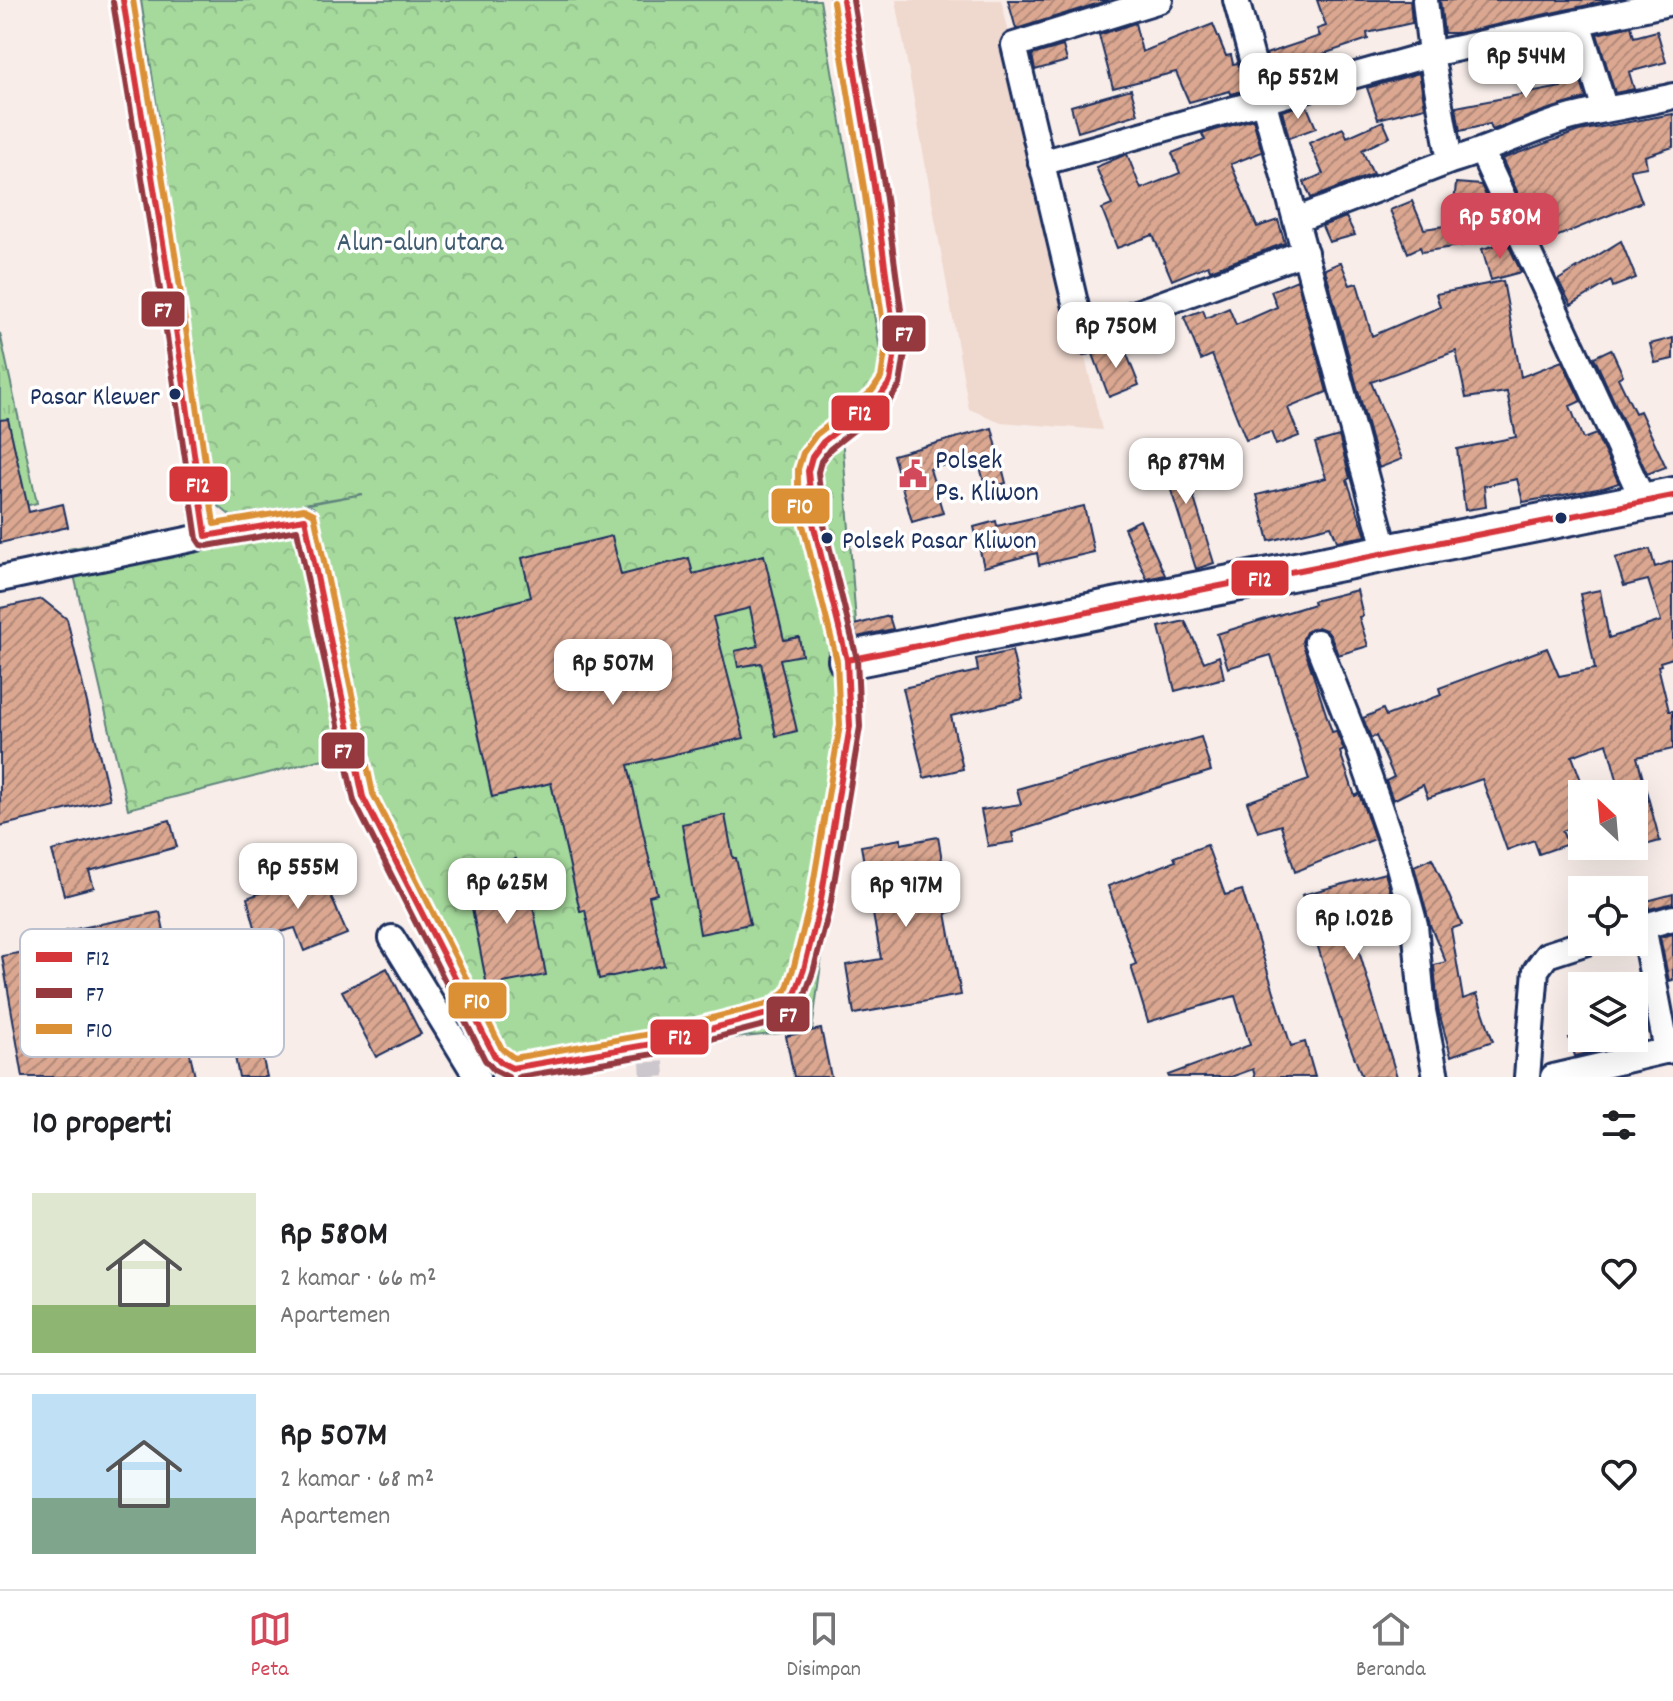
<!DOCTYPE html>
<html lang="id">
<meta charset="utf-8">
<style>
body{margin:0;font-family:Dekko,sans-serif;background:#f2f2f2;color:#202124;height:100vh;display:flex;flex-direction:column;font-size:30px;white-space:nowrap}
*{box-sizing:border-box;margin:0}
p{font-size:26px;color:#757577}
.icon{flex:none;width:44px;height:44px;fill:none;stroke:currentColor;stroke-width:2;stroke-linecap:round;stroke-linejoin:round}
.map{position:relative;height:1077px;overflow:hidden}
.drawer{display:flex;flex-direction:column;background:#fff;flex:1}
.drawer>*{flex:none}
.needle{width:52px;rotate:334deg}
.buttons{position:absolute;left:1568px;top:780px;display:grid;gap:16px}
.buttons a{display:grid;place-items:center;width:80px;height:80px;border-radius:0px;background:#fff;box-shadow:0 8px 32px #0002;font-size:40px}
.price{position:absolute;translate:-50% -68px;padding:0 18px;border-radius:16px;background:#fff;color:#222;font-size:26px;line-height:52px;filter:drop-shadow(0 2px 4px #0008)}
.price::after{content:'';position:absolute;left:50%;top:48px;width:24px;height:18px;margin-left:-12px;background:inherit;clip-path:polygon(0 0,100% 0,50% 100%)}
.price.active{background:#d1495b;color:#fff}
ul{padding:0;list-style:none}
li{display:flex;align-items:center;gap:24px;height:200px;padding:0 32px}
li+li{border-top:2px solid #e0e0e0}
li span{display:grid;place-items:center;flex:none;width:224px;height:160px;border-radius:0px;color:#555}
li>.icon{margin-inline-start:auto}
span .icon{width:96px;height:96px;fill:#fffc;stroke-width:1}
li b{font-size:34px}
h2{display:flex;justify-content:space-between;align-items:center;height:96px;padding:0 32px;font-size:34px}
.tabs{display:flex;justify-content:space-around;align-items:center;height:112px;border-top:2px solid #e0e0e0;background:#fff;font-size:22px;color:#757577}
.tabs a{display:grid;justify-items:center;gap:4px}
.tabs .active{color:#d1495b}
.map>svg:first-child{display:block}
.built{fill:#efd8ce}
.grass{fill:url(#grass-tufts);stroke:#60847d;stroke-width:2}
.forest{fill:url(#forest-crowns);stroke:#60847d;stroke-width:2}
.building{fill:url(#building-hatch);stroke:#1b2f5e;stroke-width:2}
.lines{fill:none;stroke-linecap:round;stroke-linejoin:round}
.street-tunnel{stroke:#ccc7cd;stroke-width:24;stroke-dasharray:24 12;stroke-linecap:butt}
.street-casing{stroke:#1b2f5e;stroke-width:30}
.secondary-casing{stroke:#1b2f5e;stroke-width:42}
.street{stroke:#fff;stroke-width:24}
.secondary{stroke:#fff;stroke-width:36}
.bus-1-casing{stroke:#fff;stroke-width:12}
.bus-2-casing{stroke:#fff;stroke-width:12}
.bus-3-casing{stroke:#fff;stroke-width:12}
.bus-1{stroke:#d5363a;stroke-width:6}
.bus-2{stroke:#96393f;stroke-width:6}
.bus-3{stroke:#db9036;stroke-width:6}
.bus-dot{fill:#1b2f5e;stroke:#fff;stroke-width:3}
.labels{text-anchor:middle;stroke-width:7;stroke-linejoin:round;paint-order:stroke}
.bus-label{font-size:26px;fill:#1b2f5e;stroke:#fff;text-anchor:end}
.park-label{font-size:28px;fill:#3e5a6e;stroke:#fff}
.poi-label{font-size:28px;fill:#1b2f5e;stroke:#fff;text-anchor:start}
.key{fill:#fff;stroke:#bbc1cf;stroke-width:2}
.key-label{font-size:22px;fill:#1b2f5e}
.line-badge{stroke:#fff;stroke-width:3}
.badge-label{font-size:22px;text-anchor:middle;font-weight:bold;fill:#fff}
</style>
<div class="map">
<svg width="1673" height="1077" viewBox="0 0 1673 1077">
<defs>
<pattern id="grass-tufts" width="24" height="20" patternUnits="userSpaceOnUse" patternTransform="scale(2)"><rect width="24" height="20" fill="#a6da9c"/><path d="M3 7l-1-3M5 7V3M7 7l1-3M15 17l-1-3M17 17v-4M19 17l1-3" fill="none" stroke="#8ebb89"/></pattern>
<pattern id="forest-crowns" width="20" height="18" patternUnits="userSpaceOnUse" patternTransform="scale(2)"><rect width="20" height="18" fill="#a6da9c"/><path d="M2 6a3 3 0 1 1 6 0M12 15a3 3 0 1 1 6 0" fill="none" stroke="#8ebb89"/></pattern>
<pattern id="building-hatch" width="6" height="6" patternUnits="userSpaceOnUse" patternTransform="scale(2)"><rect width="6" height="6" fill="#dba790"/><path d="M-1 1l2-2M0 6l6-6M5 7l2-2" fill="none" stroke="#b18879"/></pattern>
</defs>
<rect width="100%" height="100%" fill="#f8ede9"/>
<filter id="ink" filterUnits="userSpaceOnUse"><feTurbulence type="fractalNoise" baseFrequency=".0125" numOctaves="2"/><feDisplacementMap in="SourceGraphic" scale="16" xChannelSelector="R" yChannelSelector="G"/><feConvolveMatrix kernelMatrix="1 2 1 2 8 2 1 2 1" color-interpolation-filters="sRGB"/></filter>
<g filter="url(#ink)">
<!-- built -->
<path class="built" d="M 896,0 L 1001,0 L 1102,430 L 1001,422 L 969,409 Z"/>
<!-- grass -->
<path class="grass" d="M 0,333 L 37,503 L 0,512 Z"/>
<!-- forest -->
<path class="forest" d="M 141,0 L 820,0 L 883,367 L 858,404 L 840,408 L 860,677 L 812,1030 L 500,1062 L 444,976 L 335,756 L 128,809 L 68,549 L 363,494 L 231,516 L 216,504 Z"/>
<!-- building -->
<path class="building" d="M 1008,0 L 1109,0 L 1016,29 Z
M 1317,0 L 1410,0 L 1412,23 L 1367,33 L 1368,39 L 1305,60 L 1310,72 L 1274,82 L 1266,54 L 1320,36 L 1317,29 L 1326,26 Z
M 1440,0 L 1611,0 L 1459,33 L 1444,33 Z
M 1135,23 L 1142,52 L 1213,24 L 1226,56 L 1231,55 L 1233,64 L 1238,63 L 1245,90 L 1231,94 L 1230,91 L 1189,102 L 1176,72 L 1113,88 L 1099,35 Z
M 1631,26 L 1634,37 L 1657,31 L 1666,62 L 1629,72 L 1634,89 L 1615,93 L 1597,34 Z
M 1063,46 L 1067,61 L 1035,70 L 1032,55 Z
M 1571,50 L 1586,98 L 1543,111 L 1492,130 L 1490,124 L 1460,131 L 1456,107 L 1561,87 L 1552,55 Z
M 1419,73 L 1425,107 L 1378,119 L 1367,88 Z
M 1131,89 L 1138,114 L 1078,132 L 1071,106 Z
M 1306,104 L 1316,128 L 1289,138 L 1282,111 Z
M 1673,114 L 1673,147 L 1645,156 L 1647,167 L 1630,170 L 1642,202 L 1541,243 L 1502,159 L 1579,131 Z
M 1253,119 L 1262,152 L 1231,164 L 1257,227 L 1278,220 L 1285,243 L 1210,270 L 1208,265 L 1172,280 L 1153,235 L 1117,248 L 1102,209 L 1112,205 L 1096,167 L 1127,154 L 1141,189 L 1180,173 L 1172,153 L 1205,140 L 1202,134 Z
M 1383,121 L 1390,137 L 1362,150 L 1373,174 L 1311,198 L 1304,182 L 1323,174 L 1309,143 L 1343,128 L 1347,137 Z
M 1456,183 L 1481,185 L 1488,200 L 1479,203 L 1484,242 L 1422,252 L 1420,247 L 1408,253 L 1390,210 L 1412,201 L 1424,229 L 1452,225 Z
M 1346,217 L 1355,235 L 1329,242 L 1322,226 Z
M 1621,241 L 1636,278 L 1613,287 L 1611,281 L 1571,305 L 1558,280 Z
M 1507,242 L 1521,272 L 1491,280 L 1482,249 Z
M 1341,262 L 1350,285 L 1357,283 L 1372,336 L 1440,307 L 1436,294 L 1503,281 L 1521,377 L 1562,361 L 1581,401 L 1570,406 L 1583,439 L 1596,434 L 1619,483 L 1603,488 L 1523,502 L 1517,479 L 1484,486 L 1486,507 L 1465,510 L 1457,449 L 1516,437 L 1507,392 L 1466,398 L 1456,351 L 1371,382 L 1402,459 L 1379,468 L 1325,269 Z
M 1297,280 L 1327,392 L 1288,408 L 1299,436 L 1276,445 L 1271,432 L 1246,440 L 1212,355 L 1201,360 L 1184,317 L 1203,310 L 1206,318 L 1229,308 L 1236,325 L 1277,307 L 1271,291 Z
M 1673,338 L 1673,359 L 1655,363 L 1650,344 Z
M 1122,342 L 1139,385 L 1109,397 L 1093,354 L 1110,349 Z
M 1611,349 L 1623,375 L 1618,378 L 1635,413 L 1640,411 L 1666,467 L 1647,474 L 1594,357 Z
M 8,419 L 29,512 L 63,504 L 68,527 L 0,543 L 0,420 Z
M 992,428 L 1006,483 L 986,489 L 977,456 L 930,469 L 943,513 L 912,522 L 893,455 Z
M 1339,436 L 1350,478 L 1347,480 L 1366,536 L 1337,541 L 1331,526 L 1269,541 L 1257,495 L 1326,478 L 1315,443 Z
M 1177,443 L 1214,563 L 1196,569 L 1158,449 Z
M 1084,506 L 1094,552 L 1039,565 L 1037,553 L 984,567 L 974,527 L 996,521 L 997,526 Z
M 1140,520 L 1165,575 L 1147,579 L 1124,528 Z
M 612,536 L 621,575 L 689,558 L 693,574 L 764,555 L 784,640 L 799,637 L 802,655 L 780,659 L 797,731 L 776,736 L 761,663 L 738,667 L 735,651 L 758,646 L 750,608 L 713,617 L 744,738 L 628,765 L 657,894 L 649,896 L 664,965 L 599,979 L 585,910 L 580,911 L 551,783 L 492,797 L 454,618 L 531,597 L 522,558 Z
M 1650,549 L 1655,567 L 1673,561 L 1673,658 L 1660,662 L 1661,665 L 1658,666 L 1669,711 L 1673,711 L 1673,749 L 1637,757 L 1660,841 L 1634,848 L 1634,794 L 1621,794 L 1607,743 L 1572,756 L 1586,794 L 1582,794 L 1582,823 L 1562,831 L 1568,844 L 1539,854 L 1534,840 L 1507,850 L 1482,779 L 1428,798 L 1423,785 L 1393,800 L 1386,781 L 1394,777 L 1376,736 L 1371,738 L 1363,718 L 1383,709 L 1386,716 L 1441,695 L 1439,688 L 1547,648 L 1559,676 L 1595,669 L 1580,594 L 1600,590 L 1609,638 L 1661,621 L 1648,580 L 1624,586 L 1615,558 Z
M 1357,590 L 1363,616 L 1359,617 L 1368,646 L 1338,655 L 1331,636 L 1326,630 L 1318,627 L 1306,632 L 1302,641 L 1332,732 L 1336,731 L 1344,750 L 1340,752 L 1355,796 L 1359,794 L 1375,839 L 1295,872 L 1281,825 L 1258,832 L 1247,802 L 1309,780 L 1271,655 L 1228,668 L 1217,634 L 1314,604 L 1313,601 Z
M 42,599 L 67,619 L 110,799 L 0,826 L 0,608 Z
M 889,616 L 893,629 L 857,637 L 854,625 Z
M 1185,621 L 1204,662 L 1219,656 L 1224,678 L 1175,691 L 1159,627 Z
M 1012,651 L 1023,699 L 951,716 L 963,769 L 924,778 L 903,688 L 978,671 L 976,659 Z
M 1201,737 L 1211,771 L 1012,833 L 1014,842 L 988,846 L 981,810 L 1021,804 L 1017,789 Z
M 725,815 L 733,858 L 736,858 L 750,924 L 700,934 L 682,824 Z
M 170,820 L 177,847 L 89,871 L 94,887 L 64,895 L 52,851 Z
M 938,837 L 951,912 L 946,913 L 961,995 L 854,1014 L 846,965 L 881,959 L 861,846 L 901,839 L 901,844 Z
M 1207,845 L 1225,895 L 1242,890 L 1291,1046 L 1305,1042 L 1315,1077 L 1255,1077 L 1253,1069 L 1231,1077 L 1169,1077 L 1168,1075 L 1250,1045 L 1235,996 L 1148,1022 L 1131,966 L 1136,964 L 1108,886 L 1176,861 L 1174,857 Z
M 1432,858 L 1462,925 L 1451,929 L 1463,999 L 1477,994 L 1493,1041 L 1451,1056 L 1438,1009 L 1434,965 L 1446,962 L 1430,925 L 1414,866 Z
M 516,859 L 523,898 L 531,896 L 546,975 L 487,986 L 472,908 L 483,906 L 476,866 Z
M 320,870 L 347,934 L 304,951 L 295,928 L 258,938 L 247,898 Z
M 1385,873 L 1400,926 L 1355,938 L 1397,1077 L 1362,1077 L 1342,1025 L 1302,895 Z
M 1673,894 L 1673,903 L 1649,909 L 1647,901 Z
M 160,912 L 195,1077 L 23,1077 L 2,956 L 68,944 L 66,931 Z
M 1673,934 L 1673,980 L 1669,981 L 1660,937 Z
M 387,968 L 421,1034 L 376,1057 L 342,991 Z
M 821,1029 L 831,1077 L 794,1077 L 786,1036 Z
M 1569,1038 L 1644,1038 L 1644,1040 L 1575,1056 Z
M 260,1046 L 267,1077 L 239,1077 L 234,1052 Z"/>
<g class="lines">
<!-- street-tunnel -->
<path class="street-tunnel" d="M 652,1062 L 653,1077"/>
<defs>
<path id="street" d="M 123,0 L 166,261 L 206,536
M 1160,0 L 1014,45 L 1084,341 L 1106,335 L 1114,321 L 1305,252
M 1236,0 L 1386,552
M 1425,0 L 1431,54 L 1450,161 C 1488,150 1524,132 1562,120 C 1598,109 1636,106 1673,96
M 1578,22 L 1605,110
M 1482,152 L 1644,502
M 1041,163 L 1431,54 L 1673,2
M 1296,220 L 1450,161
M 0,579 L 206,536 L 305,519 L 363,797 L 494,1055 L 505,1066 L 516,1068 L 652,1044 L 775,1012 L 794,997 L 804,969 L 820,905 L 850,726 L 847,660 L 813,523 L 808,491 L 808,471 L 812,457 L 823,442 L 879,398 L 890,382 L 896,346 L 874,186 L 843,0
M 1317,642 L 1357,743 L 1395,852 L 1415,925 L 1423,1011 L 1436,1077
M 1643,926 L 1667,1051
M 1634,929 L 1673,918
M 392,938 L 477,1077
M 1527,1077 L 1536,970 L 1547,955 L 1587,942
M 1553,1077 L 1673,1049"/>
<path id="secondary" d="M 847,660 L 1673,496"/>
</defs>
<!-- street casing -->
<use href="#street" class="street-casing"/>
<!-- secondary casing -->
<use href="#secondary" class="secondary-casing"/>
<!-- street -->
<use href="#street" class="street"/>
<!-- secondary -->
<use href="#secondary" class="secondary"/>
<defs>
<path id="bus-1" d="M 123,0 L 166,261 L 206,536 L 305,519 L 363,797 L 494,1055 L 500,1062 L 512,1068 L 652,1044 L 775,1012 L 794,997 L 804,969 L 820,905 L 850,726 L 847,660 L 813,523 L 808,471 L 812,457 L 823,442 L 879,398 L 890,382 L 896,346 L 874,186 L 843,0
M 847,660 L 1673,496"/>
<path id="bus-2" d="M 113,2 L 156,263 L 197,539 L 201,545 L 207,546 L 297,530 L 354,801 L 485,1060 L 494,1070 L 508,1077
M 519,1077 L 654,1054 L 779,1021 L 802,1003 L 813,972 L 830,907 L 860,727 L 857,659 L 823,521 L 818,472 L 821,461 L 830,449 L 887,404 L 900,385 L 906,347 L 884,184 L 853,0"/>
<path id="bus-3" d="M 133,0 L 176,260 L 214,524 L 304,509 L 314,514 L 373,794 L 502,1049 L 514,1058 L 650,1034 L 770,1003 L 786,991 L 794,966 L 810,903 L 840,725 L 837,661 L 803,525 L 798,492 L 798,469 L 803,453 L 816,435 L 872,391 L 881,378 L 886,346 L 864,188 L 833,2"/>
</defs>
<!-- bus-1 casing -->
<use href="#bus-1" class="bus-1-casing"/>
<!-- bus-2 casing -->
<use href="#bus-2" class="bus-2-casing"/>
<!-- bus-3 casing -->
<use href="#bus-3" class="bus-3-casing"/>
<!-- bus-1 -->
<use href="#bus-1" class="bus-1"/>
<!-- bus-2 -->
<use href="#bus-2" class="bus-2"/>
<!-- bus-3 -->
<use href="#bus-3" class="bus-3"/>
</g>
</g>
<!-- icons -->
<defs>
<symbol id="civic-bare" viewBox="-9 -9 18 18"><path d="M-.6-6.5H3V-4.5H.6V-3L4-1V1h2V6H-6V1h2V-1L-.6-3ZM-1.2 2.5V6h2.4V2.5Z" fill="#d1495b" stroke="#fff" stroke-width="2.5" paint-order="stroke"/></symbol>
</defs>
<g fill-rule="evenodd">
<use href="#civic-bare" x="893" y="454" width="40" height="40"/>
</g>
<!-- markers -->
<g class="bus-dot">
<circle cx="175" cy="394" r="7"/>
<circle cx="1561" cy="518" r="7"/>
<circle cx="827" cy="538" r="7"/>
</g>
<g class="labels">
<!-- bus labels -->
<g class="bus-label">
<text x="160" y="404">Pasar Klewer</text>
<text x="842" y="548" text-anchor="start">Polsek Pasar Kliwon</text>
</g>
<!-- park labels -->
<g class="park-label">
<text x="420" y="250">Alun-alun utara</text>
</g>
<!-- poi labels -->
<g class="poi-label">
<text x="935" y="468">Polsek<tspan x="935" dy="32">Ps. Kliwon</tspan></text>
</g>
</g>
<!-- legend -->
<rect x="20" y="929" width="264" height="128" rx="12" class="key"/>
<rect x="36" y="952" width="36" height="10" fill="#d5363a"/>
<rect x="36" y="988" width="36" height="10" fill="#96393f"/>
<rect x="36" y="1024" width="36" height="10" fill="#db9036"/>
<g class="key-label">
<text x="86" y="965">F12</text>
<text x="86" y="1001">F7</text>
<text x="86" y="1037">F10</text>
</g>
<g class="line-badge">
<rect x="140" y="290" width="46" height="38" rx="8" fill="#96393f"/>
<rect x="881" y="314" width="46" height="39" rx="8" fill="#96393f"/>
<rect x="830" y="394" width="61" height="38" rx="8" fill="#d5363a"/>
<rect x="168" y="465" width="61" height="38" rx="8" fill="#d5363a"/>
<rect x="770" y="487" width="61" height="38" rx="8" fill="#db9036"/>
<rect x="1230" y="559" width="60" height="38" rx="8" fill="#d5363a"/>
<rect x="320" y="731" width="46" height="39" rx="8" fill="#96393f"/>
<rect x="447" y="981" width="61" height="39" rx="8" fill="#db9036"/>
<rect x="765" y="995" width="46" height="38" rx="8" fill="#96393f"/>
<rect x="649" y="1018" width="61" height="38" rx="8" fill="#d5363a"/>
</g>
<g class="badge-label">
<text x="163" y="317">F7</text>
<text x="904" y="341">F7</text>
<text x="860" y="420">F12</text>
<text x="198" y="492">F12</text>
<text x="800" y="513">F10</text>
<text x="1260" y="586">F12</text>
<text x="343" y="758">F7</text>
<text x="477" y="1008">F10</text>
<text x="788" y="1022">F7</text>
<text x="680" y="1044">F12</text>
</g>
</svg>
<div class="buttons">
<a><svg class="needle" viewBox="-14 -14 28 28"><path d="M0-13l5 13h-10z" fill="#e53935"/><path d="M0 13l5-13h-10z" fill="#757577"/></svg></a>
<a><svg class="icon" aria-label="locate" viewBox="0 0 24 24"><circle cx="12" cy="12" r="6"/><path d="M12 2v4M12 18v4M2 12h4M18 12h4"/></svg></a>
<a><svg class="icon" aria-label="layers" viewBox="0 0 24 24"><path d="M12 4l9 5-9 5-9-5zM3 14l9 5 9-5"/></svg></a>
</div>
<b class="price" style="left:1526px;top:100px">Rp 544M</b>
<b class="price" style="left:1298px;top:121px">Rp 552M</b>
<b class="price active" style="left:1500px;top:261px">Rp 580M</b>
<b class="price" style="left:1116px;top:370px">Rp 750M</b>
<b class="price" style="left:1186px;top:506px">Rp 879M</b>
<b class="price" style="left:613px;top:707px">Rp 507M</b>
<b class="price" style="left:298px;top:911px">Rp 555M</b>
<b class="price" style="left:507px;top:926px">Rp 625M</b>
<b class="price" style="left:906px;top:929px">Rp 917M</b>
<b class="price" style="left:1354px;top:962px">Rp 1.02B</b>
</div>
<section class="drawer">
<h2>10 properti<svg class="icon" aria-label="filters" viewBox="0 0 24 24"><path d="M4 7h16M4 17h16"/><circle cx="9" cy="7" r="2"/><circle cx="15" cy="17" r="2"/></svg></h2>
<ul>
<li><span style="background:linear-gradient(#dfe7d0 70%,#8fb573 0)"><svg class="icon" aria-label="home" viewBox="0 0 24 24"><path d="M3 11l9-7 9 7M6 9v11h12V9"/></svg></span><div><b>Rp 580M</b><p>2 kamar · 66 m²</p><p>Apartemen</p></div><svg class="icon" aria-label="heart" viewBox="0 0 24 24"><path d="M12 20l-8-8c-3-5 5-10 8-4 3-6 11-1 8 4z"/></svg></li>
<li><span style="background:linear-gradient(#bfe0f5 65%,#7fa58c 0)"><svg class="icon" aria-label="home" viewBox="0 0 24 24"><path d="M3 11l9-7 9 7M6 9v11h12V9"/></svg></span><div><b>Rp 507M</b><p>2 kamar · 68 m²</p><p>Apartemen</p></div><svg class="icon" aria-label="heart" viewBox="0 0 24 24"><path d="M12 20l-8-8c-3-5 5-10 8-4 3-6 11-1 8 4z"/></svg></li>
</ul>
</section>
<nav class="tabs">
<a class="active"><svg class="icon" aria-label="map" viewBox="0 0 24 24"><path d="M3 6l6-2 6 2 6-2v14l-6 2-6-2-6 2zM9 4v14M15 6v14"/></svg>Peta</a>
<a><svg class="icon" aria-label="saved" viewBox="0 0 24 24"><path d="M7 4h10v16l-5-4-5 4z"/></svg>Disimpan</a>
<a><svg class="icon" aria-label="home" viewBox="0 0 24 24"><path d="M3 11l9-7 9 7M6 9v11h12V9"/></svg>Beranda</a>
</nav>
